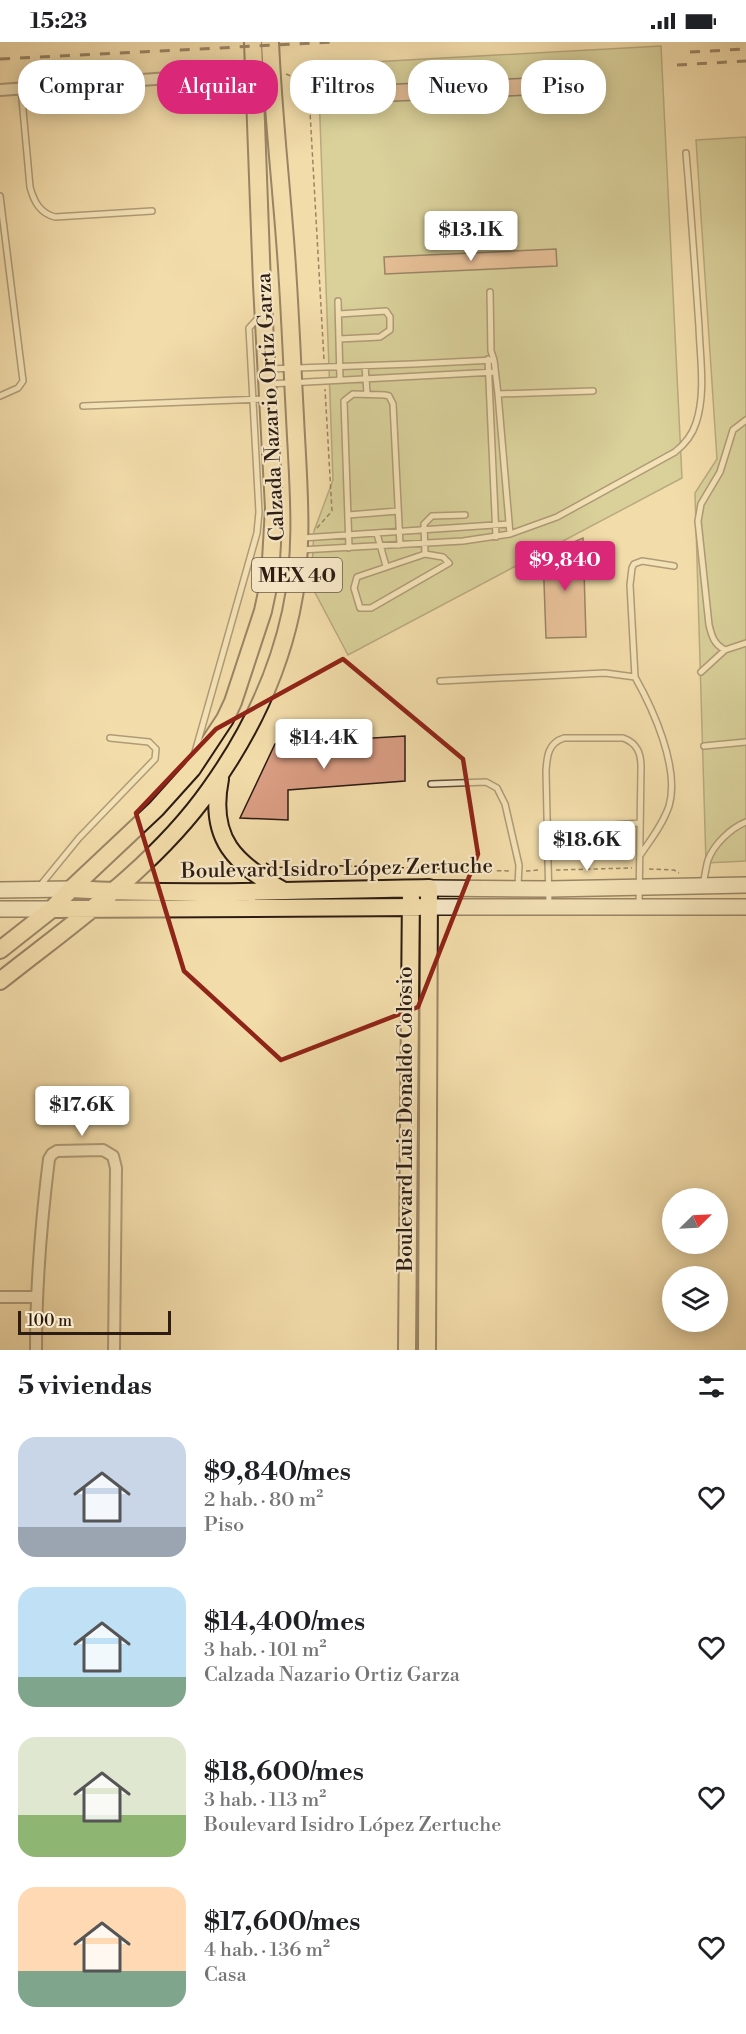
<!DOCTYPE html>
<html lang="es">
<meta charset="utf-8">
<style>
body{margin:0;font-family:"Libre Bodoni",serif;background:#f2f2f2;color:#202124;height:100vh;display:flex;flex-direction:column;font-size:22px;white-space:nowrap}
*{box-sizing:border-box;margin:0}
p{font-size:20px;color:#757577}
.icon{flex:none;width:33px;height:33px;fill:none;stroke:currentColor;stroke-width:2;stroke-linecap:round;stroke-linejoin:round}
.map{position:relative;height:1308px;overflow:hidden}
.sheet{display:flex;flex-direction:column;background:#fff;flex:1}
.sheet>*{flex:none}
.guide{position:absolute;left:18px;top:18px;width:711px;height:54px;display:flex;gap:12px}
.needle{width:39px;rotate:66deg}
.tools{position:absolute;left:662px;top:1146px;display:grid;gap:12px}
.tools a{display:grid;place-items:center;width:66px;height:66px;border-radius:50%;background:#fff;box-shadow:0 3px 15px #0003;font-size:30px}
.scale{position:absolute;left:18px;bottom:15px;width:153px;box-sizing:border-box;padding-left:6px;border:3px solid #2d1c14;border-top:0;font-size:16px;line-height:21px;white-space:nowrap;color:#2d1c14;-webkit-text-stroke:4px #f7e8c8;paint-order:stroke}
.price{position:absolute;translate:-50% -51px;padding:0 14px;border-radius:6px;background:#fff;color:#222;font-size:20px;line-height:39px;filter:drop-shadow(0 2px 3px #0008)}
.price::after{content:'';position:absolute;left:50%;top:36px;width:18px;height:14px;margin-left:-9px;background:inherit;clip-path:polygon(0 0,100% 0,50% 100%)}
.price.active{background:#db2777;color:#fff}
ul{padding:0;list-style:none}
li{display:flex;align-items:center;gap:18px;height:150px;padding:0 18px}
li span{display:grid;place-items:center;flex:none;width:168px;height:120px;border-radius:18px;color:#555}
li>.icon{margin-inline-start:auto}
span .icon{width:72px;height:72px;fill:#fffc;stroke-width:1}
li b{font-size:26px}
h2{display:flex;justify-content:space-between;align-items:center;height:72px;padding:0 18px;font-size:26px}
.pill{padding:0 21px;border-radius:24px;background:#fff;box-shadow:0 3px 15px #0003;font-size:21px;line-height:54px}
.pill.active{background:#db2777;color:#fff}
.status{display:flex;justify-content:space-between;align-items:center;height:42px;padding:0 30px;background:#fff;direction:ltr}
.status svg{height:16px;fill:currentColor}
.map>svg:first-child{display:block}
.green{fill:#bbc088;stroke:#746e4e;stroke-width:1.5}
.building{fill:#da9d83;stroke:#2d1c14;stroke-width:1.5}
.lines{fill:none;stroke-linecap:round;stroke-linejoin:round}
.service-casing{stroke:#5e4c3a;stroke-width:8}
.minor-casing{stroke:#5e4c3a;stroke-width:14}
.secondary-casing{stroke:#2d1c14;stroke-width:18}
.primary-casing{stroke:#2d1c14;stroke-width:20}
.path{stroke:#2d1c14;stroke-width:1.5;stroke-dasharray:4.5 3;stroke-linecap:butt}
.service{stroke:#f7e8c8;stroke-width:5}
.minor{stroke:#f7e8c8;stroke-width:10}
.secondary{stroke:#f7e8c8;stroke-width:15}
.primary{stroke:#f2dcaa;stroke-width:16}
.rail{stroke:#2d1c14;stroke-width:3;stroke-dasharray:10 10;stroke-linecap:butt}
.marked{fill:none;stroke:#8f2418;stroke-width:4.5;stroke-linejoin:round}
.labels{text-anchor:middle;stroke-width:4.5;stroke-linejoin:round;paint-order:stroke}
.shield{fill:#f7e8c8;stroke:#6a594a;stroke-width:1.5}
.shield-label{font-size:20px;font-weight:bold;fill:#2d1c14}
.street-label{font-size:21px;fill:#2d1c14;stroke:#f7e8c8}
</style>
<div class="status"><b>15:23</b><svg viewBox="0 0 49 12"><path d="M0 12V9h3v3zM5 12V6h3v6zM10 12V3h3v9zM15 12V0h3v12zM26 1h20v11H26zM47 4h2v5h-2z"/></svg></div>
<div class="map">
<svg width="746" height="1308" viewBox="0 0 746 1308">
<rect width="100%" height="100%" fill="#f2dcaa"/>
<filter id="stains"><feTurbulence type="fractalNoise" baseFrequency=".00333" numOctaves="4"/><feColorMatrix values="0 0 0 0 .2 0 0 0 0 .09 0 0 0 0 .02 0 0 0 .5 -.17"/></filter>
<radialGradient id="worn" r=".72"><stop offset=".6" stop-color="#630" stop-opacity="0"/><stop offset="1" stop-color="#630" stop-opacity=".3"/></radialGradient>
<!-- green -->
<path class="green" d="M 661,4 L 682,436 L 348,613 L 311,543 L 314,489 L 333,438 L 318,23 Z
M 746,95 L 746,819 L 706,821 L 695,451 L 717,417 L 696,98 Z"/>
<!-- building -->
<path class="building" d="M 549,35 L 550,52 L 378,60 L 377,43 Z
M 556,207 L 557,224 L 385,232 L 384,215 Z
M 583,496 L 586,595 L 546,596 L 543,513 Z
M 405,694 L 405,739 L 288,748 L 288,778 L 240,776 L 275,702 Z"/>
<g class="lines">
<defs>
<path id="service" d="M 21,46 L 30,145 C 34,160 40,171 55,175 L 152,169
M 0,154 L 23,339 L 18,346 L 0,354
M 490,250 L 491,309 L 494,318 L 498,352 L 510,492
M 338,259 L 340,338
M 339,272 L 386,269 L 390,275 L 390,288 L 380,295 L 339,297
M 488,317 L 496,495
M 365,324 L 367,351
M 268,327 L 413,322 L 494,318
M 269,342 L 495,330
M 498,352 L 593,349
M 83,364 L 264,357
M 746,378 L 733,388 L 720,430 L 701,462 L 698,479 L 709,583 C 712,595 714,602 725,608 L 746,601
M 348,473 L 398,469
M 377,492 L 386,524
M 302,496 L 509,482
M 349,506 L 344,359 L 353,352 L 385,353 L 389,354 L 393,362 L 400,503
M 300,508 L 463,499 L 510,492 L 557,475 L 675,410 C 685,402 692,394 696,381 C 706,351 700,316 699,285 C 695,227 691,169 686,111
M 425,512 L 443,515 L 449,521 L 371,566 L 360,566 L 354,546 L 357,535 L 425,512 L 424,482 L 432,474 L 465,473
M 701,630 L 725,608
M 635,635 L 630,543 L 632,526 L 634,522 L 642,519 L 674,524
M 440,639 L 605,631 L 635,635 C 653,667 680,726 669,764 C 663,782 651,797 641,812
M 704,704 L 746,700
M 195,710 L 257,491 L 259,470 L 249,286 L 260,274
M 431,742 L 486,740 L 497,746 L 505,762 L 519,823 L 518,844
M 546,788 L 640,781
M 703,842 C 705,834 706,825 708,818 C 714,802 731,786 746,780
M 39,845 L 79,796 L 155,717 L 156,707 L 149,700 L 110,696
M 549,863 L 546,729 C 547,714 548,701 564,696 L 623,696 C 637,701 641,711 641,725 L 639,863"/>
<path id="minor" d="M 0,48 L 254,30
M 0,1255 L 36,1255
M 36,1308 C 36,1244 41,1181 49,1117 L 52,1112 L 57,1109 L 103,1108 L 113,1114 L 116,1126 L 114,1308"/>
<path id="secondary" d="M 429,846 L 549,847 L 746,843
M 0,848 L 71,847
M 429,865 L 746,865
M 0,867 L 52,867"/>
<path id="primary" d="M 220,737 C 208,797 235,822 284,849
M 71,847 C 190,854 309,848 429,846 L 427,1308
M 52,867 L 419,865
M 0,908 L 52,867 L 71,847 L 156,767 L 192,727 L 225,677 L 233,660 L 263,569 L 270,536 L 274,466 L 262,243 L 253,0
M 0,939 C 73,881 155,825 210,747 C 248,694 277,635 291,570 C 305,506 298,440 295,375 C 292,320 290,266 286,211 C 281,141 273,70 270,0
M 407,1308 L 411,847"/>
</defs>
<!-- service casing -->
<use href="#service" class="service-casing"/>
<!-- minor casing -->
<use href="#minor" class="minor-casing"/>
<!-- secondary casing -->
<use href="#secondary" class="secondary-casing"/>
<!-- primary casing -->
<use href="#primary" class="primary-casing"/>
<!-- path -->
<path class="path" d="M 286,32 L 298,37 L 309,52 L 324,318
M 317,486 L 332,469 L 325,347
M 266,821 L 274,826 L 311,823 L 509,829
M 649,827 L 674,828 L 679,831
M 556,828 L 632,826
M 526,829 L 539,828"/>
<!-- service -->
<use href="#service" class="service"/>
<!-- minor -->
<use href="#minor" class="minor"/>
<!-- secondary -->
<use href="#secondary" class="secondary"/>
<!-- primary -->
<use href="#primary" class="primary"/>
<!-- rail -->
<path class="rail" d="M 690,10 L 746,7
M 0,17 L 336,0
M 677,23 L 746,19"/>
</g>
<!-- marked area -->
<path d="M0 0H746V1308H0ZM 343,617 L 463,717 L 478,812 L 418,965 L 281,1018 L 184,929 L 136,771 L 216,687 Z" fill="#f2dcaa" fill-opacity=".55" fill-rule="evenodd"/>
<path class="marked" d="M 343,617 L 463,717 L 478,812 L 418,965 L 281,1018 L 184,929 L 136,771 L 216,687 Z"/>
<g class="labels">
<!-- shield labels -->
<rect class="shield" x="252" y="516" width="90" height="34" rx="4.5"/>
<g class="shield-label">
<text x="297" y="540">MEX 40</text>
</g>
<!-- street labels -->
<g class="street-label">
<text transform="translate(270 365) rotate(-93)" y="7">Calzada Nazario Ortiz Garza</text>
<text transform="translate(337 826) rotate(-1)" y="7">Boulevard Isidro López Zertuche</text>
<text transform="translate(405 1077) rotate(-90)" y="7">Boulevard Luis Donaldo Colosio</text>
</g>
</g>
<rect width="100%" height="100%" filter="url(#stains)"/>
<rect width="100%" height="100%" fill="url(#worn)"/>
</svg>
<div class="tools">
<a><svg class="needle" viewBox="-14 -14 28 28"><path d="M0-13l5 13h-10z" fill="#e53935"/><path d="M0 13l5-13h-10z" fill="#757577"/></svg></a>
<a><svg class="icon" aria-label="layers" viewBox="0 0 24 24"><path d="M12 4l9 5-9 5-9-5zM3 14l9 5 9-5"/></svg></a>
</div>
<div class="scale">100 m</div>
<b class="price" style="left:471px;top:220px">$13.1K</b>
<b class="price active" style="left:565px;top:550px">$9,840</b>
<b class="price" style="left:324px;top:728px">$14.4K</b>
<b class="price" style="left:587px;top:830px">$18.6K</b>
<b class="price" style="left:82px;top:1095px">$17.6K</b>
<div class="guide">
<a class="pill">Comprar</a>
<a class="pill active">Alquilar</a>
<a class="pill">Filtros</a>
<a class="pill">Nuevo</a>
<a class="pill">Piso</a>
</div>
</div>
<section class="sheet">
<h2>5 viviendas<svg class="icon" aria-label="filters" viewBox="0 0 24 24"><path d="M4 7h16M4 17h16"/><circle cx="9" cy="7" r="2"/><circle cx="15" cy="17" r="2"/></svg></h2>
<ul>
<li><span style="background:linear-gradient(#c9d6e8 75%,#9aa5b1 0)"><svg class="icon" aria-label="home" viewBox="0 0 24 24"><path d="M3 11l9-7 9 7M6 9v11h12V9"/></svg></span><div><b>$9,840/mes</b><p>2 hab. · 80 m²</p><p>Piso</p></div><svg class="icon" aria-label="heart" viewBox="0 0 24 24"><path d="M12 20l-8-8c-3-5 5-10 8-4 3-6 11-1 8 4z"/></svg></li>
<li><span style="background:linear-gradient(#bfe0f5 75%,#7fa58c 0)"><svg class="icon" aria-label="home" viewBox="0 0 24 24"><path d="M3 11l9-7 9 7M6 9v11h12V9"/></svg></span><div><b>$14,400/mes</b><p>3 hab. · 101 m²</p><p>Calzada Nazario Ortiz Garza</p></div><svg class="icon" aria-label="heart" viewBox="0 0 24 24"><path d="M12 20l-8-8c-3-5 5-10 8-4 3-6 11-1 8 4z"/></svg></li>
<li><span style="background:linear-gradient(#dfe7d0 65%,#8fb573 0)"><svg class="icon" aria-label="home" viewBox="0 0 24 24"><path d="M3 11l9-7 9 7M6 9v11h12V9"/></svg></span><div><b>$18,600/mes</b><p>3 hab. · 113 m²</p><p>Boulevard Isidro López Zertuche</p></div><svg class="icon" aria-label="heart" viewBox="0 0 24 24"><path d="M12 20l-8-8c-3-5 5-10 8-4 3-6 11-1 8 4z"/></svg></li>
<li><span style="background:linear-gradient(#ffd9b3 70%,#7fa58c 0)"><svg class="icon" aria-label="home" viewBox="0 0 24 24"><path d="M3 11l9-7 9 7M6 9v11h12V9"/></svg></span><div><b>$17,600/mes</b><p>4 hab. · 136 m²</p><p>Casa</p></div><svg class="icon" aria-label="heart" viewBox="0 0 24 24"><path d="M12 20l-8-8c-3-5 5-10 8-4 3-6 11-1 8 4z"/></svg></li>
</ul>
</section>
